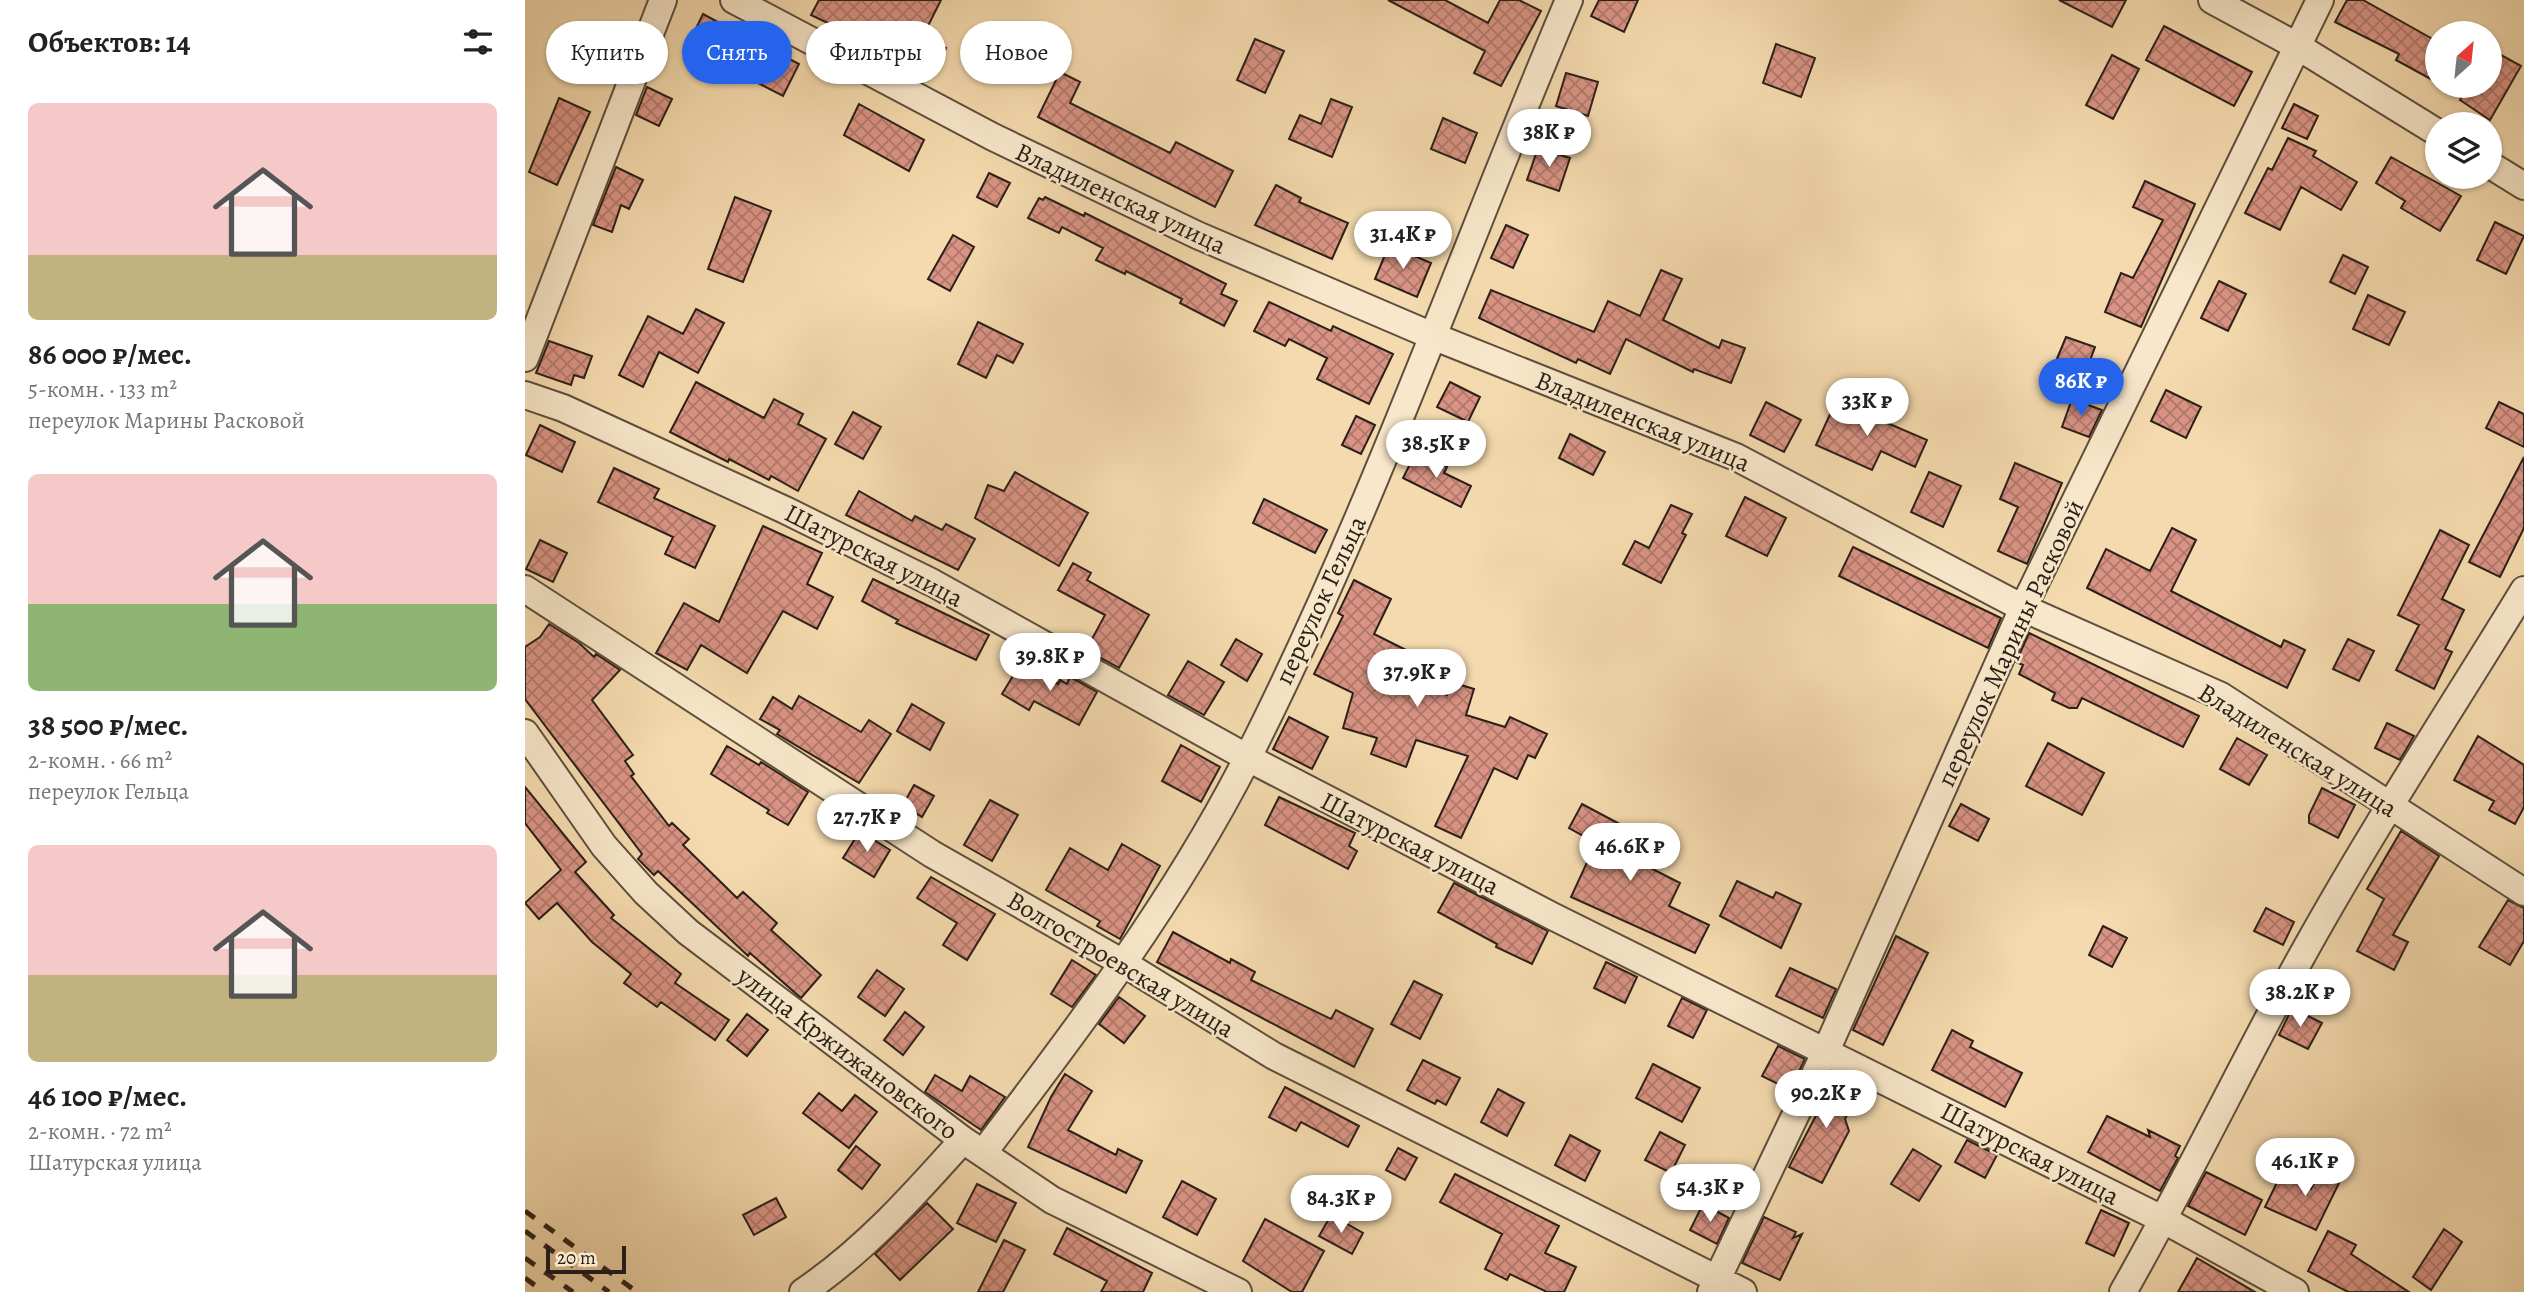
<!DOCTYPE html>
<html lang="ru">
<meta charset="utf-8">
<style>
body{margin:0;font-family:Alegreya,serif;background:#f6f6f6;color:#222;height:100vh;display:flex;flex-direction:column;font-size:26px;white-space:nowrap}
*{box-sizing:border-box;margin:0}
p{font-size:23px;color:#767676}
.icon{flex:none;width:38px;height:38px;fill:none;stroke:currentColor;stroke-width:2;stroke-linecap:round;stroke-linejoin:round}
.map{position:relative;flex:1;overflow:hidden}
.drawer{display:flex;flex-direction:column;background:#fff;width:525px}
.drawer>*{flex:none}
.top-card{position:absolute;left:21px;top:21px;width:665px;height:63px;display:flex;gap:14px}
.needle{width:46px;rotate:27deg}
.controls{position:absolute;left:1900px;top:21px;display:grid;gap:14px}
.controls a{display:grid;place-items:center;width:77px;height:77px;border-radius:50%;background:#fff;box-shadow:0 2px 5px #0004;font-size:35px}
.scale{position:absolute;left:21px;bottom:18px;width:80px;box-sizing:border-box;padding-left:7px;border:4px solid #2b2017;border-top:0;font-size:19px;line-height:24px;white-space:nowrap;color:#2b2017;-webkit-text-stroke:5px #f8e7ca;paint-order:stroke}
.price{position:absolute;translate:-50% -60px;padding:0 16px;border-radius:24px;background:#fff;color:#222;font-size:23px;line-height:46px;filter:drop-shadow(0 2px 4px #0008)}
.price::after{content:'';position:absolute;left:50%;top:42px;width:21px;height:16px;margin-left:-10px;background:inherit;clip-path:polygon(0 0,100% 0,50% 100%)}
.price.active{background:#2563eb;color:#fff}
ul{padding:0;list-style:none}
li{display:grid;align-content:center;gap:14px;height:371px;padding:0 28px}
li span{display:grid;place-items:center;height:217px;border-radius:10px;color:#555}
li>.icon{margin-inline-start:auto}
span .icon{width:126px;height:126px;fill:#fffc;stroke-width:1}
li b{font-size:30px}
h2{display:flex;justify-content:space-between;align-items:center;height:84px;padding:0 28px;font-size:30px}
.chip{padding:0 24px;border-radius:32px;background:#fff;box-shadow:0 2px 5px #0004;font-size:24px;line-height:63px}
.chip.active{background:#2563eb;color:#fff}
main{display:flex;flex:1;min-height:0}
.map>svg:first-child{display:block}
.building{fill:url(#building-cross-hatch);stroke:#2b2017;stroke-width:2}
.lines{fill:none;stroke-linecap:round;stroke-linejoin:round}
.minor-casing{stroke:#5d4e3d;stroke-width:30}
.minor{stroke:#f8e7ca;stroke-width:26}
.rail{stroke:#2b2017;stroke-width:5;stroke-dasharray:12 12;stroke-linecap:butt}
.labels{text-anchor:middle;stroke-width:5;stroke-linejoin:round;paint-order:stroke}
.street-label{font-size:26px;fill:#2b2017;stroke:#f8e7ca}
</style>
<main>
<section class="drawer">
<h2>Объектов: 14<svg class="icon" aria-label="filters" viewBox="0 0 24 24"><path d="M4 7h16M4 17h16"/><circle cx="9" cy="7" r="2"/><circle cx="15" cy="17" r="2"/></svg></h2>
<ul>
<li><span style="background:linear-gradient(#f6c9c9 70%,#c2b280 0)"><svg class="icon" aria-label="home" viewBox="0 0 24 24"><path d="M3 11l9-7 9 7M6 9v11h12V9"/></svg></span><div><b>86 000 ₽/мес.</b><p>5-комн. · 133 m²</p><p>переулок Марины Расковой</p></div></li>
<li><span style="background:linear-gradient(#f6c9c9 60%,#8fb573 0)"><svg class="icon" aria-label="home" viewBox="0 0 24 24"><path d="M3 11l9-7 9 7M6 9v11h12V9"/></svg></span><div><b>38 500 ₽/мес.</b><p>2-комн. · 66 m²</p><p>переулок Гельца</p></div></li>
<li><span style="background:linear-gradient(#f6c9c9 60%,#c2b280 0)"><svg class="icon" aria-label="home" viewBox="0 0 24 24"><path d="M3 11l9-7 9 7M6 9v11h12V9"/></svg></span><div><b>46 100 ₽/мес.</b><p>2-комн. · 72 m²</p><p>Шатурская улица</p></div></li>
</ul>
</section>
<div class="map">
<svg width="1999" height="1292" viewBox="0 0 1999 1292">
<defs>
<pattern id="building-cross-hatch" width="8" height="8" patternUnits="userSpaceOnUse" patternTransform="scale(1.75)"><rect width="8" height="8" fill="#d99384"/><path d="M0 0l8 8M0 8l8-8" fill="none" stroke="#b0786b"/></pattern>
</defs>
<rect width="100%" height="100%" fill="#f4daae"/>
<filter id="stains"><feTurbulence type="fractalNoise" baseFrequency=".00286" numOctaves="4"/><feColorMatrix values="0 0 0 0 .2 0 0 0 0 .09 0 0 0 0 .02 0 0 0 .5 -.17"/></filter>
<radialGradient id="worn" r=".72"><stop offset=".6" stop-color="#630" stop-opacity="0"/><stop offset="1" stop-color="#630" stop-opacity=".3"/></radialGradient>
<!-- building -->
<path class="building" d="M 294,0 L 416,0 L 395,42 L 354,22 L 344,43 L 286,15 Z
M 863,0 L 920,0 L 963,23 L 975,0 L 994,0 L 1016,11 L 976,86 L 949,73 L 960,51 Z
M 1074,0 L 1113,0 L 1099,32 L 1066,16 Z
M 1534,0 L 1601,0 L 1587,27 Z
M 1822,0 L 1838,0 L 1913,42 L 1913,83 L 1871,60 L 1874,54 L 1810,22 Z
M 178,14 L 204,28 L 188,61 L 162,47 Z
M 1639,26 L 1727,72 L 1709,106 L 1621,60 Z
M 399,38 L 421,48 L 409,72 L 388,62 Z
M 730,39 L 759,51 L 740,93 L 712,80 Z
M 1251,44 L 1290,58 L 1276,97 L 1238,83 Z
M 241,47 L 274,64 L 258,96 L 225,79 Z
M 1965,49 L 1996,66 L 1965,120 L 1935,100 L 1943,86 L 1965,86 Z
M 1587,55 L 1614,69 L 1588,119 L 1561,105 Z
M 535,72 L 555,82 L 545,103 L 645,153 L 651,142 L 708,171 L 690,207 L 513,117 Z
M 1041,73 L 1073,82 L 1063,116 L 1031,106 Z
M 122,87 L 147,99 L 134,126 L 111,115 Z
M 34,98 L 65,112 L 32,185 L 4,172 Z
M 806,99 L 827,107 L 807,157 L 764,139 L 775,115 L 796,124 Z
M 334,104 L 399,140 L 384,171 L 319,135 Z
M 1769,104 L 1793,116 L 1782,139 L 1757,128 Z
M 918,118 L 952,133 L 940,163 L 906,149 Z
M 1763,138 L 1791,151 L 1788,156 L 1832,182 L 1816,210 L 1776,187 L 1755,230 L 1720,213 L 1743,168 L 1747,170 Z
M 1013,148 L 1045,158 L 1034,191 L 1002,180 Z
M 1866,157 L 1936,196 L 1915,231 L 1876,208 L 1880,201 L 1851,183 Z
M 91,167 L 118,180 L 104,209 L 96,205 L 87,232 L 68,225 Z
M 464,173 L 485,183 L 472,207 L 452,197 Z
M 1620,181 L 1670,204 L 1616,327 L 1580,312 L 1596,273 L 1608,278 L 1638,220 L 1608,207 Z
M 751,185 L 776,198 L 774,202 L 823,223 L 807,259 L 730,225 Z
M 210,197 L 246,211 L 218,282 L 183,269 Z
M 520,197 L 559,216 L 560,213 L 701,284 L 696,294 L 712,301 L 699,326 L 655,303 L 657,299 L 601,271 L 600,274 L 571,260 L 578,248 L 537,227 L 534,233 L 503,218 L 514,198 L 518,200 Z
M 1970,222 L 1999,236 L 1981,274 L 1952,260 Z
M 981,225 L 1003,235 L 988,268 L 966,258 Z
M 428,235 L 449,247 L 425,291 L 403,279 Z
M 864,245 L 906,263 L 892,297 L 850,279 Z
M 1818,255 L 1843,267 L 1830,294 L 1805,282 Z
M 1136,270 L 1157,279 L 1138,320 L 1194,348 L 1197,340 L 1220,348 L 1206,383 L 1169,369 L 1168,372 L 1101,339 L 1085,374 L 1053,359 L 1051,363 L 954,318 L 966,290 L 1069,332 L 1083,301 L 1115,316 Z
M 1694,281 L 1721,294 L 1703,331 L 1676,318 Z
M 1843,295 L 1880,312 L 1864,345 L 1828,329 Z
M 744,302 L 806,331 L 808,326 L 868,354 L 844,404 L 792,379 L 802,358 L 764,339 L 760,346 L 729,331 Z
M 171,309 L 199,323 L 173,373 L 134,352 L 118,387 L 94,375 L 123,316 L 158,334 Z
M 453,322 L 498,344 L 488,363 L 472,355 L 461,378 L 433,364 Z
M 1541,337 L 1570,347 L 1561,371 L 1531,361 Z
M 24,341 L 67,356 L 59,378 L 49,375 L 46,385 L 11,373 Z
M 171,382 L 239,418 L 249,399 L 278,414 L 273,424 L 301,439 L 273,491 L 246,476 L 244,480 L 204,459 L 203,462 L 145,432 Z
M 925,382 L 955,397 L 943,422 L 912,407 Z
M 1641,390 L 1676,407 L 1661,438 L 1626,421 Z
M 1547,399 L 1577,410 L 1564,437 L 1537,427 Z
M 1311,401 L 1402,440 L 1390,467 L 1356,451 L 1347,470 L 1291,445 Z
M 1241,402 L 1276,420 L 1259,452 L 1225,435 Z
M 1974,402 L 1999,414 L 1999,447 L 1961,428 Z
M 328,412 L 356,427 L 338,459 L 310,444 Z
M 831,416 L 850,425 L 836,454 L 817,445 Z
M 15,425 L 50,442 L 37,472 L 1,455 Z
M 1045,434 L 1080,452 L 1068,475 L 1034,458 Z
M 891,452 L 922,467 L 919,473 L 946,486 L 936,507 L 878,478 Z
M 1999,457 L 1999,528 L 1975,577 L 1944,562 Z
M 1490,463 L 1537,483 L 1502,564 L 1473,551 L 1493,507 L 1475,499 Z
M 89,468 L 134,489 L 129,498 L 190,526 L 170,568 L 140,554 L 148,537 L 73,502 Z
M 490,472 L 563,513 L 534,566 L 450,518 L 463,485 L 479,491 Z
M 1404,472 L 1436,486 L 1418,527 L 1386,512 Z
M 334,491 L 387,521 L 390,516 L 417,530 L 421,524 L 450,539 L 433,570 L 321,515 Z
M 1220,497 L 1261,518 L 1242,556 L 1201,536 Z
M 739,499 L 802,530 L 790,553 L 728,523 Z
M 1146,505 L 1167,514 L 1157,533 L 1161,535 L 1136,583 L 1098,564 L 1110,541 L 1124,548 Z
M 238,526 L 297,553 L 282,584 L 308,597 L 292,629 L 258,611 L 222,673 L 176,645 L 162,670 L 131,653 L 159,603 L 194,622 Z
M 1647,528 L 1671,540 L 1646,591 L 1756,647 L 1759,640 L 1780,650 L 1762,688 L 1562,588 L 1581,549 L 1625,571 Z
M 1915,530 L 1944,545 L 1917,599 L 1939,610 L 1920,649 L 1927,652 L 1909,689 L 1871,670 L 1894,625 L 1873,615 Z
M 15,540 L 42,553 L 28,582 L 1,569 Z
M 1328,547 L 1476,618 L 1463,648 L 1314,576 Z
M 548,563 L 566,573 L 562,580 L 624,615 L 594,668 L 561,650 L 580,615 L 533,590 Z
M 348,579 L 464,635 L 451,660 L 371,623 L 373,620 L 337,601 Z
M 829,580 L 866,599 L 849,634 L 887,653 L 877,674 L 922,695 L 926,682 L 949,689 L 941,715 L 980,727 L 985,717 L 1022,734 L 1010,758 L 1003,755 L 992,779 L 969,768 L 936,838 L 910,826 L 943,756 L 891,740 L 881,767 L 846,754 L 852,738 L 818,728 L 828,693 L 789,674 L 818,616 L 813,613 Z
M 24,624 L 54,643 L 69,657 L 71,654 L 95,670 L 67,700 L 108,755 L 100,761 L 109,774 L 106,776 L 144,826 L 147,823 L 164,839 L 158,845 L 212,898 L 218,892 L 252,923 L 246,930 L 296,975 L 276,998 L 225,953 L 223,956 L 133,871 L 129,875 L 113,859 L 117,854 L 0,699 L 0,647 L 15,637 Z
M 1504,633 L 1674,716 L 1658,747 L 1557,698 L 1552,708 L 1544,708 L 1527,700 L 1530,693 L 1494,674 L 1498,665 L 1491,662 Z
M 711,639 L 737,654 L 722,681 L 696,665 Z
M 1823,639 L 1849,651 L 1834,681 L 1808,669 Z
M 497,661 L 533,684 L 535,680 L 542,684 L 545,677 L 572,692 L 554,725 L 509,701 L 504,710 L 477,694 Z
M 663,661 L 699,682 L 679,715 L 643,695 Z
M 274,696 L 336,732 L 344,720 L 366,734 L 334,783 L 252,734 L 255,730 L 235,719 L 248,697 L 267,709 Z
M 387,704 L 419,723 L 405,750 L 372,731 Z
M 764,717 L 803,737 L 787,769 L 748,749 Z
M 1862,723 L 1889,736 L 1875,760 L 1850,748 Z
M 1953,736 L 1999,765 L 1999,807 L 1990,824 L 1964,810 L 1969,801 L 1929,780 Z
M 1712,738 L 1742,755 L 1724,785 L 1695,769 Z
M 1523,743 L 1579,773 L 1557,815 L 1501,786 Z
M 656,745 L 695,767 L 676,802 L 637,781 Z
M 202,746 L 234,765 L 236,762 L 283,792 L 263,825 L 242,813 L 244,810 L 186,774 Z
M 389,785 L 409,796 L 397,817 L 378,805 Z
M 0,787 L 61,862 L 50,872 L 89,915 L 86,918 L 156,974 L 150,983 L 204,1020 L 190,1040 L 136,1002 L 132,1007 L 99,983 L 106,974 L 67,942 L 32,903 L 14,919 L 0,903 L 36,870 L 0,823 Z
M 1797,788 L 1830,805 L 1813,838 L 1784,823 L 1784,815 Z
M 754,797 L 830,833 L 824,846 L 832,851 L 823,869 L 740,825 Z
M 465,800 L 493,815 L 467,861 L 439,845 Z
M 1057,804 L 1121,838 L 1110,860 L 1155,883 L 1144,906 L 1184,925 L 1170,953 L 1046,897 L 1071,843 L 1044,828 Z
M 1436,804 L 1464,819 L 1453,841 L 1424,826 Z
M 335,831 L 365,850 L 349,877 L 318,858 Z
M 1876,831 L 1914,856 L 1868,935 L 1883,942 L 1869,970 L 1832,951 L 1859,899 L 1842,889 Z
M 597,844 L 635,866 L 595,939 L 572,926 L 575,921 L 521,890 L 545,848 L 583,870 Z
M 406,877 L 470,914 L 442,960 L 418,945 L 432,923 L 392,898 Z
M 1212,881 L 1248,898 L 1251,892 L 1276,904 L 1256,948 L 1195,916 Z
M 929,883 L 1023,931 L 1007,964 L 971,947 L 972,944 L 913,912 Z
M 1983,900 L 1999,908 L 1999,941 L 1985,965 L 1954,947 Z
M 1741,908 L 1769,922 L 1758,945 L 1729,931 Z
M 1578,926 L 1602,938 L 1587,967 L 1564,955 Z
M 648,932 L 705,963 L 706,959 L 730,972 L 726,980 L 806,1019 L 811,1010 L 848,1029 L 829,1067 L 632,962 Z
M 1371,936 L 1403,953 L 1358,1045 L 1328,1030 Z
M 547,960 L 571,975 L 547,1007 L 526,994 Z
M 1081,962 L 1112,977 L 1100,1003 L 1069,988 Z
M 1265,968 L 1311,989 L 1298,1018 L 1251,996 Z
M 352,970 L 379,989 L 360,1016 L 333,997 Z
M 889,981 L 917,995 L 895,1039 L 866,1024 Z
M 594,997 L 620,1016 L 599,1043 L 574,1024 Z
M 1157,998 L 1182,1010 L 1168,1038 L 1143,1026 Z
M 1767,1008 L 1797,1023 L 1783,1049 L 1754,1035 Z
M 380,1012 L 399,1027 L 378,1055 L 359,1040 Z
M 222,1014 L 243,1030 L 222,1056 L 202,1040 Z
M 1427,1030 L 1448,1041 L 1445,1047 L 1497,1073 L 1480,1107 L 1407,1070 Z
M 1253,1046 L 1280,1059 L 1265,1090 L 1237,1076 Z
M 898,1060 L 935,1078 L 921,1105 L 912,1100 L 910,1104 L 882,1090 Z
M 1128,1064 L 1175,1088 L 1157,1122 L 1111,1098 Z
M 1308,1073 L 1336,1089 L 1320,1119 L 1324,1131 L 1297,1183 L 1264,1167 L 1296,1106 L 1293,1104 Z
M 540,1074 L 567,1091 L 543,1130 L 591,1155 L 593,1149 L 617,1161 L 601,1193 L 503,1147 L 526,1097 Z
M 410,1075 L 437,1091 L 445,1076 L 480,1097 L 456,1130 L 400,1092 Z
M 760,1087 L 834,1126 L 823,1147 L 776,1122 L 771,1131 L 744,1117 Z
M 973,1089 L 999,1103 L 982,1136 L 956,1122 Z
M 294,1093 L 317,1111 L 330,1095 L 352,1112 L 324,1148 L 278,1113 Z
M 1582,1116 L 1625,1137 L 1623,1130 L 1655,1146 L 1650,1156 L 1653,1158 L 1635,1191 L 1563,1152 Z
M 1135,1132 L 1160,1145 L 1146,1173 L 1120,1160 Z
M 1045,1135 L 1075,1151 L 1060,1181 L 1030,1165 Z
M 1442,1140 L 1472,1155 L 1460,1178 L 1430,1162 Z
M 331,1146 L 355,1165 L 337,1189 L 313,1170 Z
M 873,1148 L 892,1158 L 880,1180 L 861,1170 Z
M 1388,1149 L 1416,1166 L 1394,1201 L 1366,1184 Z
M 1798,1165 L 1818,1175 L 1791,1230 L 1740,1207 L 1756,1174 L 1786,1189 Z
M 1681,1172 L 1737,1200 L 1720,1235 L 1663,1206 Z
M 930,1174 L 1034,1226 L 1020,1253 L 1051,1267 L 1039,1292 L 1022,1292 L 985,1274 L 982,1280 L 960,1269 L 977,1234 L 915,1202 Z
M 657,1181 L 691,1199 L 672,1235 L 638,1217 Z
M 452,1184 L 491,1203 L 471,1242 L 432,1223 Z
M 251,1198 L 261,1217 L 229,1235 L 218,1215 Z
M 402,1203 L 428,1229 L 375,1280 L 350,1254 Z
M 1178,1204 L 1204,1218 L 1192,1244 L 1165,1230 Z
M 1576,1210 L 1604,1223 L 1589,1256 L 1561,1243 Z
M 806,1215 L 838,1233 L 827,1254 L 794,1236 Z
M 1239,1217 L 1271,1232 L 1268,1238 L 1277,1234 L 1255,1280 L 1217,1263 Z
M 740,1219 L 799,1251 L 777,1292 L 767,1292 L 718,1261 Z
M 542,1228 L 627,1273 L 618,1292 L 576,1292 L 582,1281 L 529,1254 Z
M 1919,1229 L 1937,1242 L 1906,1290 L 1888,1277 Z
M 1803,1231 L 1831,1245 L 1826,1254 L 1884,1292 L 1823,1292 L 1783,1271 Z
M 479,1240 L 500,1250 L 478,1292 L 453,1292 Z
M 1672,1258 L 1730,1292 L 1653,1292 Z"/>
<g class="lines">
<defs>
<path id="minor" d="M 209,0 L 468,137 L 672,235 L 910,337 L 1211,457 L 1498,608 L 1696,696 L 1999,892
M 1687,0 L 1772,46 L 1913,133
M 1965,165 L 1999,186
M 0,358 L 138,0
M 0,395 L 38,408 L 260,510 L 408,583 L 723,758 L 1027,916 L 1639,1220 L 1770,1292
M 0,589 L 407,854 L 598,963 L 749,1056 L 1218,1292
M 0,733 L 79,846 L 121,893 L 163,932 L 438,1140 L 527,1200 L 713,1292
M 458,1153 C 554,1027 651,899 723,757 C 847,512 937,252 1044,0
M 278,1292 C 340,1250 388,1196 438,1140
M 1186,1292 L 1301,1051 L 1498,608 L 1795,0
M 1598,1292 C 1660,1183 1714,1071 1774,961 C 1844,834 1923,714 1999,590"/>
</defs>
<!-- minor casing -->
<use href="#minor" class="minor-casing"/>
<!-- minor -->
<use href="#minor" class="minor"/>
<!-- rail -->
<path class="rail" d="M 0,1211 L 112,1292
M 0,1231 L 84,1292
M 0,1258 L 48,1292
M 0,1278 L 19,1292"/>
</g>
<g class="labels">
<!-- street labels -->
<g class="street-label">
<text transform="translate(596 198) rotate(25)" y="9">Владиленская улица</text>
<text transform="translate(1118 421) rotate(22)" y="9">Владиленская улица</text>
<text transform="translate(349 555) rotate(27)" y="9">Шатурская улица</text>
<text transform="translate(795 600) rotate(-65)" y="9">переулок Гельца</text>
<text transform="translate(1485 643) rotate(-65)" y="9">переулок Марины Расковой</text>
<text transform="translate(1773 750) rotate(32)" y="9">Владиленская улица</text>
<text transform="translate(885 843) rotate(27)" y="9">Шатурская улица</text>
<text transform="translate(596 964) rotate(31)" y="9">Волгостроевская улица</text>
<text transform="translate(323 1053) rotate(37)" y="9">улица Кржижановского</text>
<text transform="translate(1505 1153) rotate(27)" y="9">Шатурская улица</text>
</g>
</g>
<rect width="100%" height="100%" filter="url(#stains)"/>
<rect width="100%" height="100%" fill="url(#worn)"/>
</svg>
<div class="controls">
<a><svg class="needle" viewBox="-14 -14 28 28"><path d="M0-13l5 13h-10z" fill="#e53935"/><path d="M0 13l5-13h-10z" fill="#767676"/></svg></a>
<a><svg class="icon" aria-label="layers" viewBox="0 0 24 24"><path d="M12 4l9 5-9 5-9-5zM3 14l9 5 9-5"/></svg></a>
</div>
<div class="scale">20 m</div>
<b class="price" style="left:1024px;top:169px">38K ₽</b>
<b class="price" style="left:878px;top:271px">31.4K ₽</b>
<b class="price active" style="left:1556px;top:418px">86K ₽</b>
<b class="price" style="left:1342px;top:438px">33K ₽</b>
<b class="price" style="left:911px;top:480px">38.5K ₽</b>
<b class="price" style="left:525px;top:693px">39.8K ₽</b>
<b class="price" style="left:892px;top:709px">37.9K ₽</b>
<b class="price" style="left:342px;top:854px">27.7K ₽</b>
<b class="price" style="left:1105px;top:883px">46.6K ₽</b>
<b class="price" style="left:1775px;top:1029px">38.2K ₽</b>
<b class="price" style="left:1301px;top:1130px">90.2K ₽</b>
<b class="price" style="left:1780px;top:1198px">46.1K ₽</b>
<b class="price" style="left:1185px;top:1224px">54.3K ₽</b>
<b class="price" style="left:816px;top:1235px">84.3K ₽</b>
<div class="top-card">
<a class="chip">Купить</a>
<a class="chip active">Снять</a>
<a class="chip">Фильтры</a>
<a class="chip">Новое</a>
</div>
</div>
</main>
